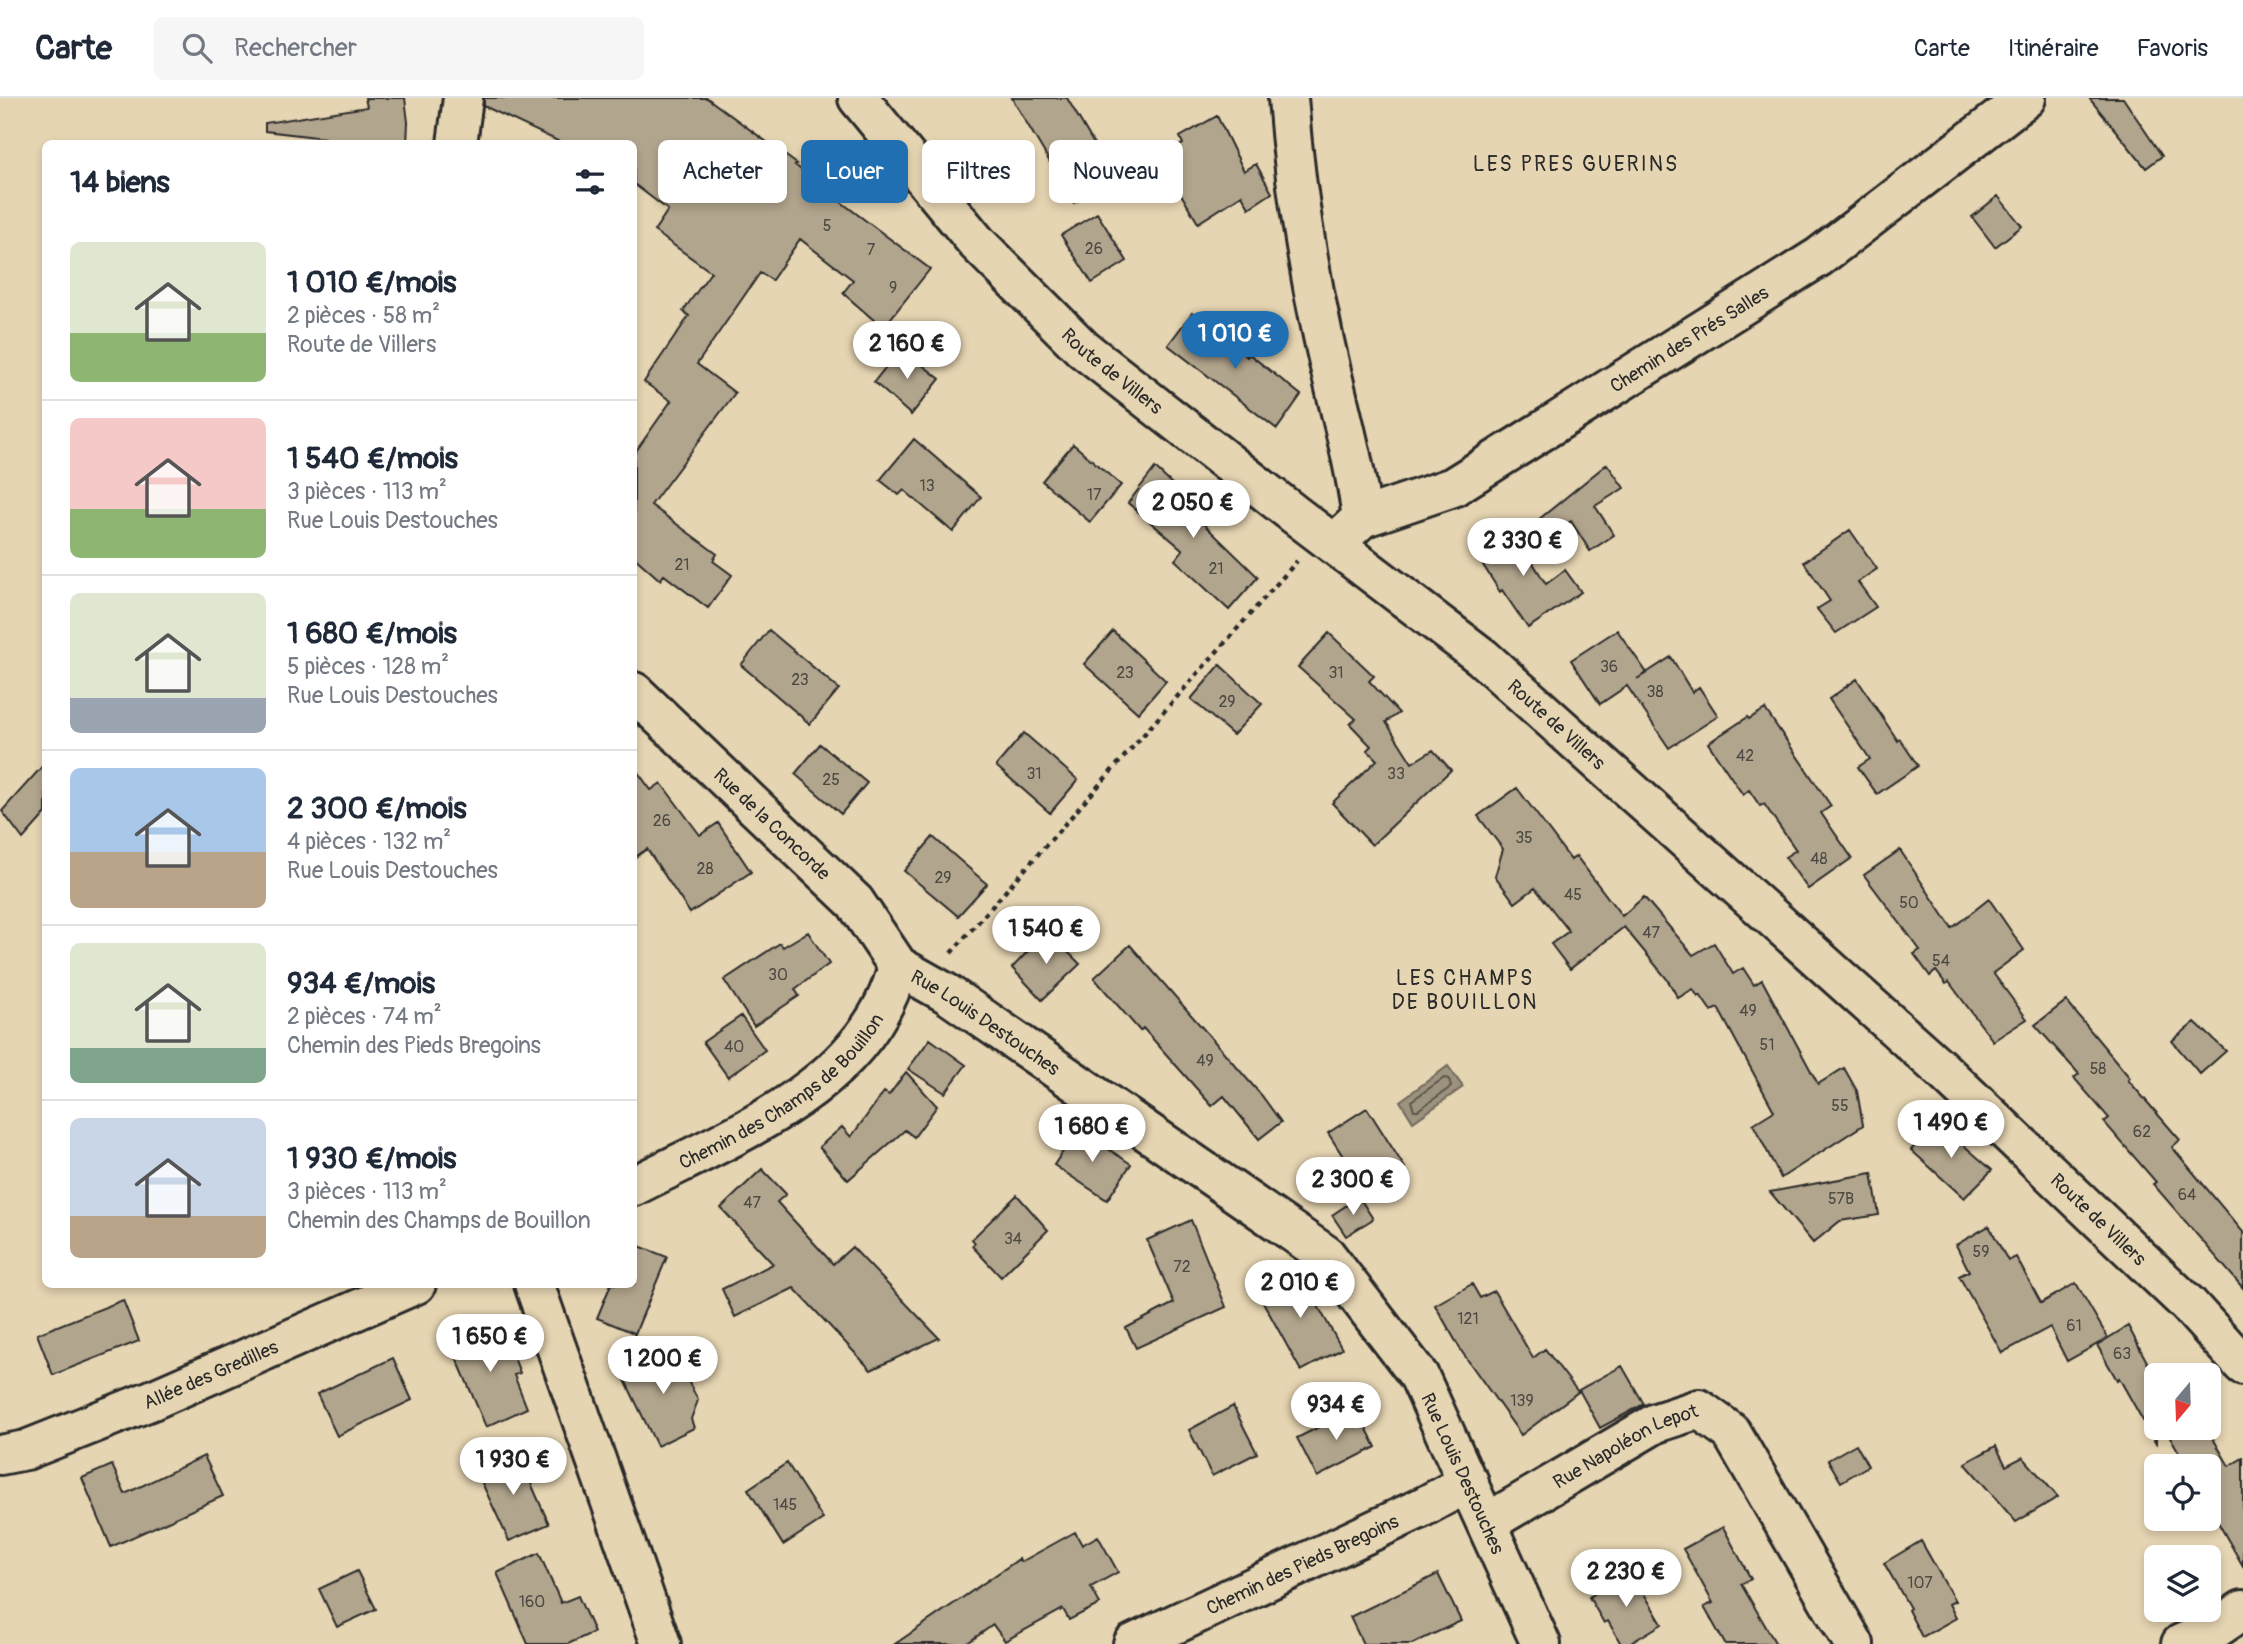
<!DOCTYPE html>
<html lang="fr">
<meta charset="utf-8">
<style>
body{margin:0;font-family:Pangolin,sans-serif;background:#f6f6f7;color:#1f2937;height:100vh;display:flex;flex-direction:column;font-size:26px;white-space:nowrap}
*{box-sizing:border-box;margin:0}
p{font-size:23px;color:#747a83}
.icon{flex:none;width:38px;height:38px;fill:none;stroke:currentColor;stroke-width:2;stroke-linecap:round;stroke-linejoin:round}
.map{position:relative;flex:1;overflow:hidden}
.side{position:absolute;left:42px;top:42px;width:595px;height:1148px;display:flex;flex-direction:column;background:#fff;border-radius:10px;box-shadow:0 4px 10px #0003}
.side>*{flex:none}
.guide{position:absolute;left:658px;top:42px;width:665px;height:63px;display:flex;gap:14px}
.needle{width:46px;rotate:199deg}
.fabs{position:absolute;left:2144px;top:1265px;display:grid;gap:14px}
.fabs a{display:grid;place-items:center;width:77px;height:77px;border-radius:10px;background:#fff;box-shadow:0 4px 10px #0003;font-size:35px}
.price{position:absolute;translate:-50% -60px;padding:0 16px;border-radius:24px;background:#fff;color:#222;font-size:23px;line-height:46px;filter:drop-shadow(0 2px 4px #0008)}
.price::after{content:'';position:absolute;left:50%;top:42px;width:21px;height:16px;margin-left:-10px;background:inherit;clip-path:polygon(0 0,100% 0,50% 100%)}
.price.selected{background:#1f6fb2;color:#fff}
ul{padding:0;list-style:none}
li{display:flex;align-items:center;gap:21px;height:175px;padding:0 28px}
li+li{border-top:2px solid #e0e1e3}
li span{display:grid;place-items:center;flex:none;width:196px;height:140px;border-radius:10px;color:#555}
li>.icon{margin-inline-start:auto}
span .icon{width:84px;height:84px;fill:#fffc;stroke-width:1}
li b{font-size:30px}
h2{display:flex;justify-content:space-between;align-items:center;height:84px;padding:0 28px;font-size:30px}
.pill{padding:0 24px;border-radius:10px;background:#fff;box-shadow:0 4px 10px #0003;font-size:24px;line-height:63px}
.pill.selected{background:#1f6fb2;color:#fff}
header{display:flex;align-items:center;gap:42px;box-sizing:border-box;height:98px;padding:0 35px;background:#fff;border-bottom:2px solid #e0e1e3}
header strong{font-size:33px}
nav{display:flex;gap:38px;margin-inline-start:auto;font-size:24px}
.search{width:490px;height:63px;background:#f6f6f7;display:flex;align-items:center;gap:18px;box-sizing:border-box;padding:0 24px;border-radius:10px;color:#747a83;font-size:26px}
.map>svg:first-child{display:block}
.water{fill:#9c927d;stroke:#6f695c;stroke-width:2}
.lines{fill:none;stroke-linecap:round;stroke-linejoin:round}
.shore{stroke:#58544c;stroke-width:2}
.building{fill:#b2a58d;stroke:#2b2b2b;stroke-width:2}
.minor-casing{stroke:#2b2b2b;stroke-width:44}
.major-casing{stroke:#2b2b2b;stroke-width:44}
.path{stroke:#2b2b2b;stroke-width:4.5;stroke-dasharray:5 5;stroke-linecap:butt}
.minor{stroke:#e6d5b2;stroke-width:38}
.major{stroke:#e6d5b2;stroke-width:38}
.labels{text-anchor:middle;stroke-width:6;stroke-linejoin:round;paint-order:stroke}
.number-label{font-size:16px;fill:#4d4a44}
.street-label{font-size:19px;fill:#2b2b2b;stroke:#e6d5b2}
.neighbourhood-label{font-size:21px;letter-spacing:2px;fill:#2b2b2b;stroke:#e6d5b2}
</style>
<header>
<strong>Carte</strong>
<div class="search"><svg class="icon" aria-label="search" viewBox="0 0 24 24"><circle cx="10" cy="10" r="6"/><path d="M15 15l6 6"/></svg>Rechercher</div>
<nav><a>Carte</a><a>Itinéraire</a><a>Favoris</a></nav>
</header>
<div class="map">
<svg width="2243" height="1546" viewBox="0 0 2243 1546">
<rect width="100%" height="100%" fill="#e6d5b2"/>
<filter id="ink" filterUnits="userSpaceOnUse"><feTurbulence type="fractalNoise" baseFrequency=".0143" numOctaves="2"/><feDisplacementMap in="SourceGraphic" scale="14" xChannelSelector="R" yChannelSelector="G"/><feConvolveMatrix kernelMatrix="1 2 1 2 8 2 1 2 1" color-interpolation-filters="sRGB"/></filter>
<g filter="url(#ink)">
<!-- water -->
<path class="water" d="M 1448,968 L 1463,989 L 1413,1024 L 1400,1003 Z"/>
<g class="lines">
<!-- shore -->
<path class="shore" d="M 1444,980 L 1449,981 L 1451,989 L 1418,1012 L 1414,1012 L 1411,1003 Z"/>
</g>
<!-- building -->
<path class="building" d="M 365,0 L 405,0 L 408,24 L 407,46 L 332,46 L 325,40 L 265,33 L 265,25 L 367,9 Z
M 484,0 L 707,0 L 797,66 L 795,67 L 841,104 L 930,171 L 883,230 L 843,195 L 853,182 L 800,141 L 772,182 L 760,175 L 697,266 L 735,295 L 651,407 L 717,456 L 713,463 L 732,477 L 708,510 L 664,477 L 660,482 L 634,459 L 634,356 L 671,303 L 644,284 L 689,218 L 683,213 L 711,174 L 654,133 L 668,112 L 634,86 L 634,46 L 564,46 L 484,8 Z
M 1012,0 L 1067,0 L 1115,82 L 1074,105 Z
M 2089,0 L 2123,0 L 2162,58 L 2146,70 Z
M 1217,18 L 1244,73 L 1256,66 L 1272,95 L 1249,110 L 1242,97 L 1198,125 L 1159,59 L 1183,46 L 1180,39 Z
M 1998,98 L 2022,128 L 1995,149 L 1972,119 Z
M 1097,115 L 1127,163 L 1092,185 L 1061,137 Z
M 1192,215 L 1247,259 L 1249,256 L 1301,297 L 1277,331 L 1168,247 Z
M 901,250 L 940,281 L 911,317 L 874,284 Z
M 914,341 L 981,399 L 953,434 L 904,392 L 899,397 L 880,382 Z
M 1073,346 L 1121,387 L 1090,424 L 1042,383 Z
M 1607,366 L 1624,390 L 1595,408 L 1614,437 L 1590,453 L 1571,423 L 1542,441 L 1532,427 Z
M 1155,370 L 1191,404 L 1186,409 L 1258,479 L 1229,512 L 1175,462 L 1183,452 L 1128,405 Z
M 1510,428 L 1546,486 L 1565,472 L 1581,494 L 1528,530 L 1502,492 L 1500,494 L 1473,451 Z
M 1850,432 L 1877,471 L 1858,484 L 1876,509 L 1836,535 L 1817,511 L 1830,503 L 1804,464 Z
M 769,532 L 839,591 L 810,626 L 741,567 Z
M 1617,532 L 1647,575 L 1637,581 L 1671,559 L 1692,594 L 1699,589 L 1718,618 L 1669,650 L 1627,588 L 1600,606 L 1571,562 Z
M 1113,533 L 1166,583 L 1138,615 L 1084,566 Z
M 1329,535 L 1374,578 L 1369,583 L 1399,615 L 1386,624 L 1412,665 L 1433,652 L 1451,672 L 1372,747 L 1332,705 L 1377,662 L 1367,652 L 1371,648 L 1350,626 L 1356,621 L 1298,569 Z
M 1220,567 L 1262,606 L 1233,637 L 1191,601 Z
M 1857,581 L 1898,643 L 1900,641 L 1918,668 L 1877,696 L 1858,669 L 1870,661 L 1829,601 Z
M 1765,611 L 1831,708 L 1821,715 L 1852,760 L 1808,791 L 1785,759 L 1796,752 L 1764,706 L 1760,708 L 1749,692 L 1743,697 L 1708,645 L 1748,619 L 1749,621 Z
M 1024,635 L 1078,682 L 1050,715 L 996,668 Z
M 820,646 L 867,685 L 841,716 L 795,676 Z
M 46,664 L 46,715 L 23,741 L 2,713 Z
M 634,669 L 651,692 L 661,685 L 700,737 L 718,725 L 751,774 L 690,815 L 647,751 L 634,760 Z
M 1517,690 L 1571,762 L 1576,758 L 1622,818 L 1644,799 L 1693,857 L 1714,845 L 1733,876 L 1743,870 L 1754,887 L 1762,882 L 1818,986 L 1844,970 L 1857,993 L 1863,1027 L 1781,1080 L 1753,1026 L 1774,1013 L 1718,910 L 1711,913 L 1700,897 L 1698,899 L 1693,891 L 1678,900 L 1667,881 L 1624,829 L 1570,871 L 1551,846 L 1569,833 L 1535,790 L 1515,805 L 1495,778 L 1503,751 L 1478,718 Z
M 933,739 L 987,786 L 958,818 L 904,773 Z
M 1900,752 L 1952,830 L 1989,801 L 2024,852 L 1993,875 L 2027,921 L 1993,943 L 1949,884 L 1946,886 L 1936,873 L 1930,878 L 1914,856 L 1920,852 L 1864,777 Z
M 1047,833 L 1080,866 L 1042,902 L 1012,870 Z
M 808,834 L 829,866 L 795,891 L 799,898 L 754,928 L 724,882 L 780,845 L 783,849 Z
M 1130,847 L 1262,998 L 1281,1024 L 1259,1041 L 1224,998 L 1212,1008 L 1143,930 L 1140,933 L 1094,880 Z
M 2066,903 L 2130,980 L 2128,982 L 2180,1042 L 2172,1049 L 2243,1134 L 2243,1190 L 2153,1086 L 2156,1084 L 2104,1024 L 2109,1020 L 2074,980 L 2079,976 L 2035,927 Z
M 741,918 L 765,952 L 728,979 L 703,944 Z
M 2195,924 L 2226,953 L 2200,976 L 2172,943 Z
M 930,941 L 966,967 L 945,995 L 908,971 Z
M 906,974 L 937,1008 L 914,1039 L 905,1032 L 848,1082 L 819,1049 L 842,1029 L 851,1039 L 884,994 L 889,997 Z
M 1367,1010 L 1405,1070 L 1360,1098 L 1340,1067 L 1346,1063 L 1328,1035 Z
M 1937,1024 L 1992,1072 L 1964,1100 L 1911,1052 Z
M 1078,1031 L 1131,1066 L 1107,1102 L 1054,1067 Z
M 762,1071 L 786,1096 L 777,1104 L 833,1166 L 852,1149 L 939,1240 L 871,1272 L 794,1190 L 735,1219 L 722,1191 L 773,1166 L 721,1110 Z
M 1872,1075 L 1879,1117 L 1840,1123 L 1813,1145 L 1770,1094 Z
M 1017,1097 L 1048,1132 L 1001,1179 L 972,1148 L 975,1145 L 972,1141 Z
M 1359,1099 L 1373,1121 L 1346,1138 L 1332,1117 Z
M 1191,1122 L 1226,1209 L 1136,1250 L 1126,1230 L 1174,1205 L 1147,1142 Z
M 1989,1128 L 2008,1163 L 2016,1159 L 2041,1205 L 2076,1185 L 2108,1240 L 2067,1263 L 2050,1229 L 2002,1255 L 1959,1178 L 1969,1173 L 1956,1147 Z
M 634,1146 L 667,1159 L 634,1238 L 634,1235 L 597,1220 L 611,1186 L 634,1186 Z
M 1298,1172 L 1342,1251 L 1301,1273 L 1257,1193 Z
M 1472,1186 L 1480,1200 L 1494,1193 L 1533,1260 L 1545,1251 L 1578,1294 L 1521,1337 L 1462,1254 L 1435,1207 Z
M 123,1202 L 139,1243 L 53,1277 L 37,1236 Z
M 491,1226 L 500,1245 L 507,1242 L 520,1275 L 514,1277 L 527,1310 L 486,1329 L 450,1245 Z
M 2128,1228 L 2156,1281 L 2156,1346 L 2119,1280 L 2117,1282 L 2097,1247 Z
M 671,1250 L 698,1302 L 691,1321 L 694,1330 L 657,1348 L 621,1274 Z
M 393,1260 L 412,1302 L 337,1338 L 317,1296 Z
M 1622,1268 L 1644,1306 L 1600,1330 L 1579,1292 Z
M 1233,1308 L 1257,1355 L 1212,1378 L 1189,1332 Z
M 1356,1310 L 1376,1349 L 1317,1379 L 1297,1340 Z
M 2165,1330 L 2207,1330 L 2229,1368 L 2243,1360 L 2243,1468 L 2208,1407 L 2208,1368 L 2187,1368 Z
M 1856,1346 L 1868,1368 L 1841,1384 L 1828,1362 Z
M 1996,1348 L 2006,1368 L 2023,1359 L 2058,1399 L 2016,1424 L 1965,1365 Z
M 514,1355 L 523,1375 L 526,1374 L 549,1426 L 509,1443 L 476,1372 Z
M 204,1358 L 223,1398 L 111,1449 L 82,1380 L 112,1367 L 125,1396 Z
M 787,1365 L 823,1421 L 783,1447 L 748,1391 Z
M 1723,1429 L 1751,1481 L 1741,1486 L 1776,1546 L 1725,1546 L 1704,1509 L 1713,1505 L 1683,1451 Z
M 1075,1434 L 1082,1447 L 1098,1438 L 1118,1474 L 1091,1489 L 1100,1506 L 1069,1522 L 1063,1511 L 1005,1543 L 993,1527 L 966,1546 L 895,1546 L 1019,1461 L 1021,1464 Z
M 1921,1443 L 1955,1503 L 1949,1506 L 1956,1520 L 1922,1539 L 1908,1512 L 1910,1510 L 1884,1465 Z
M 539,1455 L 561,1505 L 578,1498 L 594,1534 L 568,1546 L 528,1546 L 497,1475 Z
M 357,1473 L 376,1511 L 337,1529 L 319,1491 Z
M 1631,1474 L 1662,1526 L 1629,1546 L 1621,1546 L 1608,1523 L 1604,1525 L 1589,1499 Z
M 1438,1476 L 1461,1523 L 1412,1546 L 1363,1546 L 1350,1519 Z"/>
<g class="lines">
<defs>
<g id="minor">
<path d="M 1288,0 C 1294,80 1306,159 1323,238 C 1336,299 1354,358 1362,420"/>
<path d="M 457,46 L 463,0"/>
<path id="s1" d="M 1334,446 L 1362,420 L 1453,389 L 1819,159 L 2026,0"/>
<path id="s2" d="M 634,594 L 855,804 L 898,868 L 946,895 L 1326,1157 L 1419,1278 L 1541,1546"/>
<path id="s3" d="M 634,1088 C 733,1037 868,988 898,868"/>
<path d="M 534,1186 L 661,1546"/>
<path id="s4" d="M 0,1357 L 26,1352 L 152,1302 L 416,1186"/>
<path id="s5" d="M 1487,1425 L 1656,1325 L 1699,1311 L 1731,1334 L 1854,1546"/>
<path id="s6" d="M 1133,1546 L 1421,1410 L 1469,1384"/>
<path d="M 2181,1546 L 2215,1531 L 2243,1512"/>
</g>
<g id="major">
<path id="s7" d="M 858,0 L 977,145 L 1083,251 L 1294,416 L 1482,559 L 1942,972 L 2188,1206 L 2243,1267"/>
</g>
</defs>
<!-- minor casing -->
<use href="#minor" class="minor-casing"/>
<!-- major casing -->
<use href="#major" class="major-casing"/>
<!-- path -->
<path class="path" d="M 951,855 L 1297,463"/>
<!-- minor -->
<use href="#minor" class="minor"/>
<!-- major -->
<use href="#major" class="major"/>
</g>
</g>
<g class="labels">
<!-- number labels -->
<g class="number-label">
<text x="827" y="133">5</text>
<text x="1094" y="156">26</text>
<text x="871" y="157">7</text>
<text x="893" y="195">9</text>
<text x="927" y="393">13</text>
<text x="1094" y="402">17</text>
<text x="682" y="472">21</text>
<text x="1216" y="476">21</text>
<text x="1609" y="574">36</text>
<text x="1125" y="580">23</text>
<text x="1336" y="580">31</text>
<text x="800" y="587">23</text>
<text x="1655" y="599">38</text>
<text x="1227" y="609">29</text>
<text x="1745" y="663">42</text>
<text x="1034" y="681">31</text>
<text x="1396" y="681">33</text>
<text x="831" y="687">25</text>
<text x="662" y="728">26</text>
<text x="1524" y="745">35</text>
<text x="1819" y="766">48</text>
<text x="705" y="776">28</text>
<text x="943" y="785">29</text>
<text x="1573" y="802">45</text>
<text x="1909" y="810">50</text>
<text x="1651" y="840">47</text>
<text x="1941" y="868">54</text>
<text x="778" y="882">30</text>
<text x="1748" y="918">49</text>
<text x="1767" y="952">51</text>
<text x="734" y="954">40</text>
<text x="1205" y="968">49</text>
<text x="2098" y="976">58</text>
<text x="1840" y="1013">55</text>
<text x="2142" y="1039">62</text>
<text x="2187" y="1102">64</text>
<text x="1841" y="1106">57B</text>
<text x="752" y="1110">47</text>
<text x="1013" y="1146">34</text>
<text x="1981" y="1159">59</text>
<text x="1182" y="1174">72</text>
<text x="1468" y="1226">121</text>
<text x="2074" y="1233">61</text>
<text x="2122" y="1261">63</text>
<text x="1522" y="1308">139</text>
<text x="785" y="1412">145</text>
<text x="1920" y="1490">107</text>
<text x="532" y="1509">160</text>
</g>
<!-- street labels -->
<g class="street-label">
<text dy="7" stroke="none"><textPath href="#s1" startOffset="413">Chemin des Prés Salles</textPath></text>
<text dy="7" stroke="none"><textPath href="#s7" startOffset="374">Route de Villers</textPath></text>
<text dy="7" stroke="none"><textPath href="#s7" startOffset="942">Route de Villers</textPath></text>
<text dy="7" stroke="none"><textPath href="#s2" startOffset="191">Rue de la Concorde</textPath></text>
<text dy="7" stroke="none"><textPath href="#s2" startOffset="486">Rue Louis Destouches</textPath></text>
<text dy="7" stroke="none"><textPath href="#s3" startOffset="177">Chemin des Champs de Bouillon</textPath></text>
<text dy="7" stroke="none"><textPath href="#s7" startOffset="1676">Route de Villers</textPath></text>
<text dy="7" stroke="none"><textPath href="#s4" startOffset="226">Allée des Gredilles</textPath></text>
<text dy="7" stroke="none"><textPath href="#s5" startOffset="159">Rue Napoléon Lepot</textPath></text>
<text dy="7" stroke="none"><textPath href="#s2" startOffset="1158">Rue Louis Destouches</textPath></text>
<text dy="7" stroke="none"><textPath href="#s6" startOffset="187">Chemin des Pieds Bregoins</textPath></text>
</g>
<!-- neighbourhood labels -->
<g class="neighbourhood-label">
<text x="1576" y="73">LES PRES GUERINS</text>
<text x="1465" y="887">LES CHAMPS<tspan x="1465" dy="24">DE BOUILLON</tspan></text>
</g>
</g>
</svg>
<div class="fabs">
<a><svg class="needle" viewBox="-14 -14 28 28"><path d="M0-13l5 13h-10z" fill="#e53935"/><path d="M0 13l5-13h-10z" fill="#747a83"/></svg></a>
<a><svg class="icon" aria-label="locate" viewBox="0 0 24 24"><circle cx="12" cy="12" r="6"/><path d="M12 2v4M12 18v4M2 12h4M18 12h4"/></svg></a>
<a><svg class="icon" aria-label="layers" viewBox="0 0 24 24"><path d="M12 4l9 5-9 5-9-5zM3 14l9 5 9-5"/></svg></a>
</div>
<b class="price selected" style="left:1235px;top:273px">1 010 €</b>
<b class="price" style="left:907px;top:283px">2 160 €</b>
<b class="price" style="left:1193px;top:442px">2 050 €</b>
<b class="price" style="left:1523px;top:480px">2 330 €</b>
<b class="price" style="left:1046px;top:868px">1 540 €</b>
<b class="price" style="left:1951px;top:1062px">1 490 €</b>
<b class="price" style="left:1092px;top:1066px">1 680 €</b>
<b class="price" style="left:1353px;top:1119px">2 300 €</b>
<b class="price" style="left:1300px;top:1222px">2 010 €</b>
<b class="price" style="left:490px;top:1276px">1 650 €</b>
<b class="price" style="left:663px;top:1298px">1 200 €</b>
<b class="price" style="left:1336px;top:1344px">934 €</b>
<b class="price" style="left:513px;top:1399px">1 930 €</b>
<b class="price" style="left:1626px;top:1511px">2 230 €</b>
<div class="guide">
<a class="pill">Acheter</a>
<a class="pill selected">Louer</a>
<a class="pill">Filtres</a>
<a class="pill">Nouveau</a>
</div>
<section class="side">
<h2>14 biens<svg class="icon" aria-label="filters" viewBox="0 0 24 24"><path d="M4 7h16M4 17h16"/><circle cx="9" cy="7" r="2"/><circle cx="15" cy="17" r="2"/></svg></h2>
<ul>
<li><span style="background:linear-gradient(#dfe7d0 65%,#8fb573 0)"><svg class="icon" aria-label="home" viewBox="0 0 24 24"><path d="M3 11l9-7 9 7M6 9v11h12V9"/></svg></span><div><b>1 010 €/mois</b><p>2 pièces · 58 m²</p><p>Route de Villers</p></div></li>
<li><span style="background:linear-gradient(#f6c9c9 65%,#8fb573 0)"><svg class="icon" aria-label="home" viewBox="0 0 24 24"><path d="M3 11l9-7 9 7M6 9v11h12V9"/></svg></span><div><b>1 540 €/mois</b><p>3 pièces · 113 m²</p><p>Rue Louis Destouches</p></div></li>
<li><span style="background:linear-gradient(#dfe7d0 75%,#9aa5b1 0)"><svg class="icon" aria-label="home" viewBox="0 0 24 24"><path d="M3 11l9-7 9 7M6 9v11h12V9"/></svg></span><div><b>1 680 €/mois</b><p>5 pièces · 128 m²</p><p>Rue Louis Destouches</p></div></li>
<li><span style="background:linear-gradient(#a9c7e8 60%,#b9a48a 0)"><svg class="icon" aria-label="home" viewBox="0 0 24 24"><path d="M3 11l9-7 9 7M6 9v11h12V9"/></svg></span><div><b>2 300 €/mois</b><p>4 pièces · 132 m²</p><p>Rue Louis Destouches</p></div></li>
<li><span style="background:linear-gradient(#dfe7d0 75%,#7fa58c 0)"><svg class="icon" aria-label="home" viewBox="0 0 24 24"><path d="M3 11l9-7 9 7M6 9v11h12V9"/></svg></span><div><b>934 €/mois</b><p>2 pièces · 74 m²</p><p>Chemin des Pieds Bregoins</p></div></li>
<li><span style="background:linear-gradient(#c9d6e8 70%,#b9a48a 0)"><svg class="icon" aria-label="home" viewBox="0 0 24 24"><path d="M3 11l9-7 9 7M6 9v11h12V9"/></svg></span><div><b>1 930 €/mois</b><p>3 pièces · 113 m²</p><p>Chemin des Champs de Bouillon</p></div></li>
</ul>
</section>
</div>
